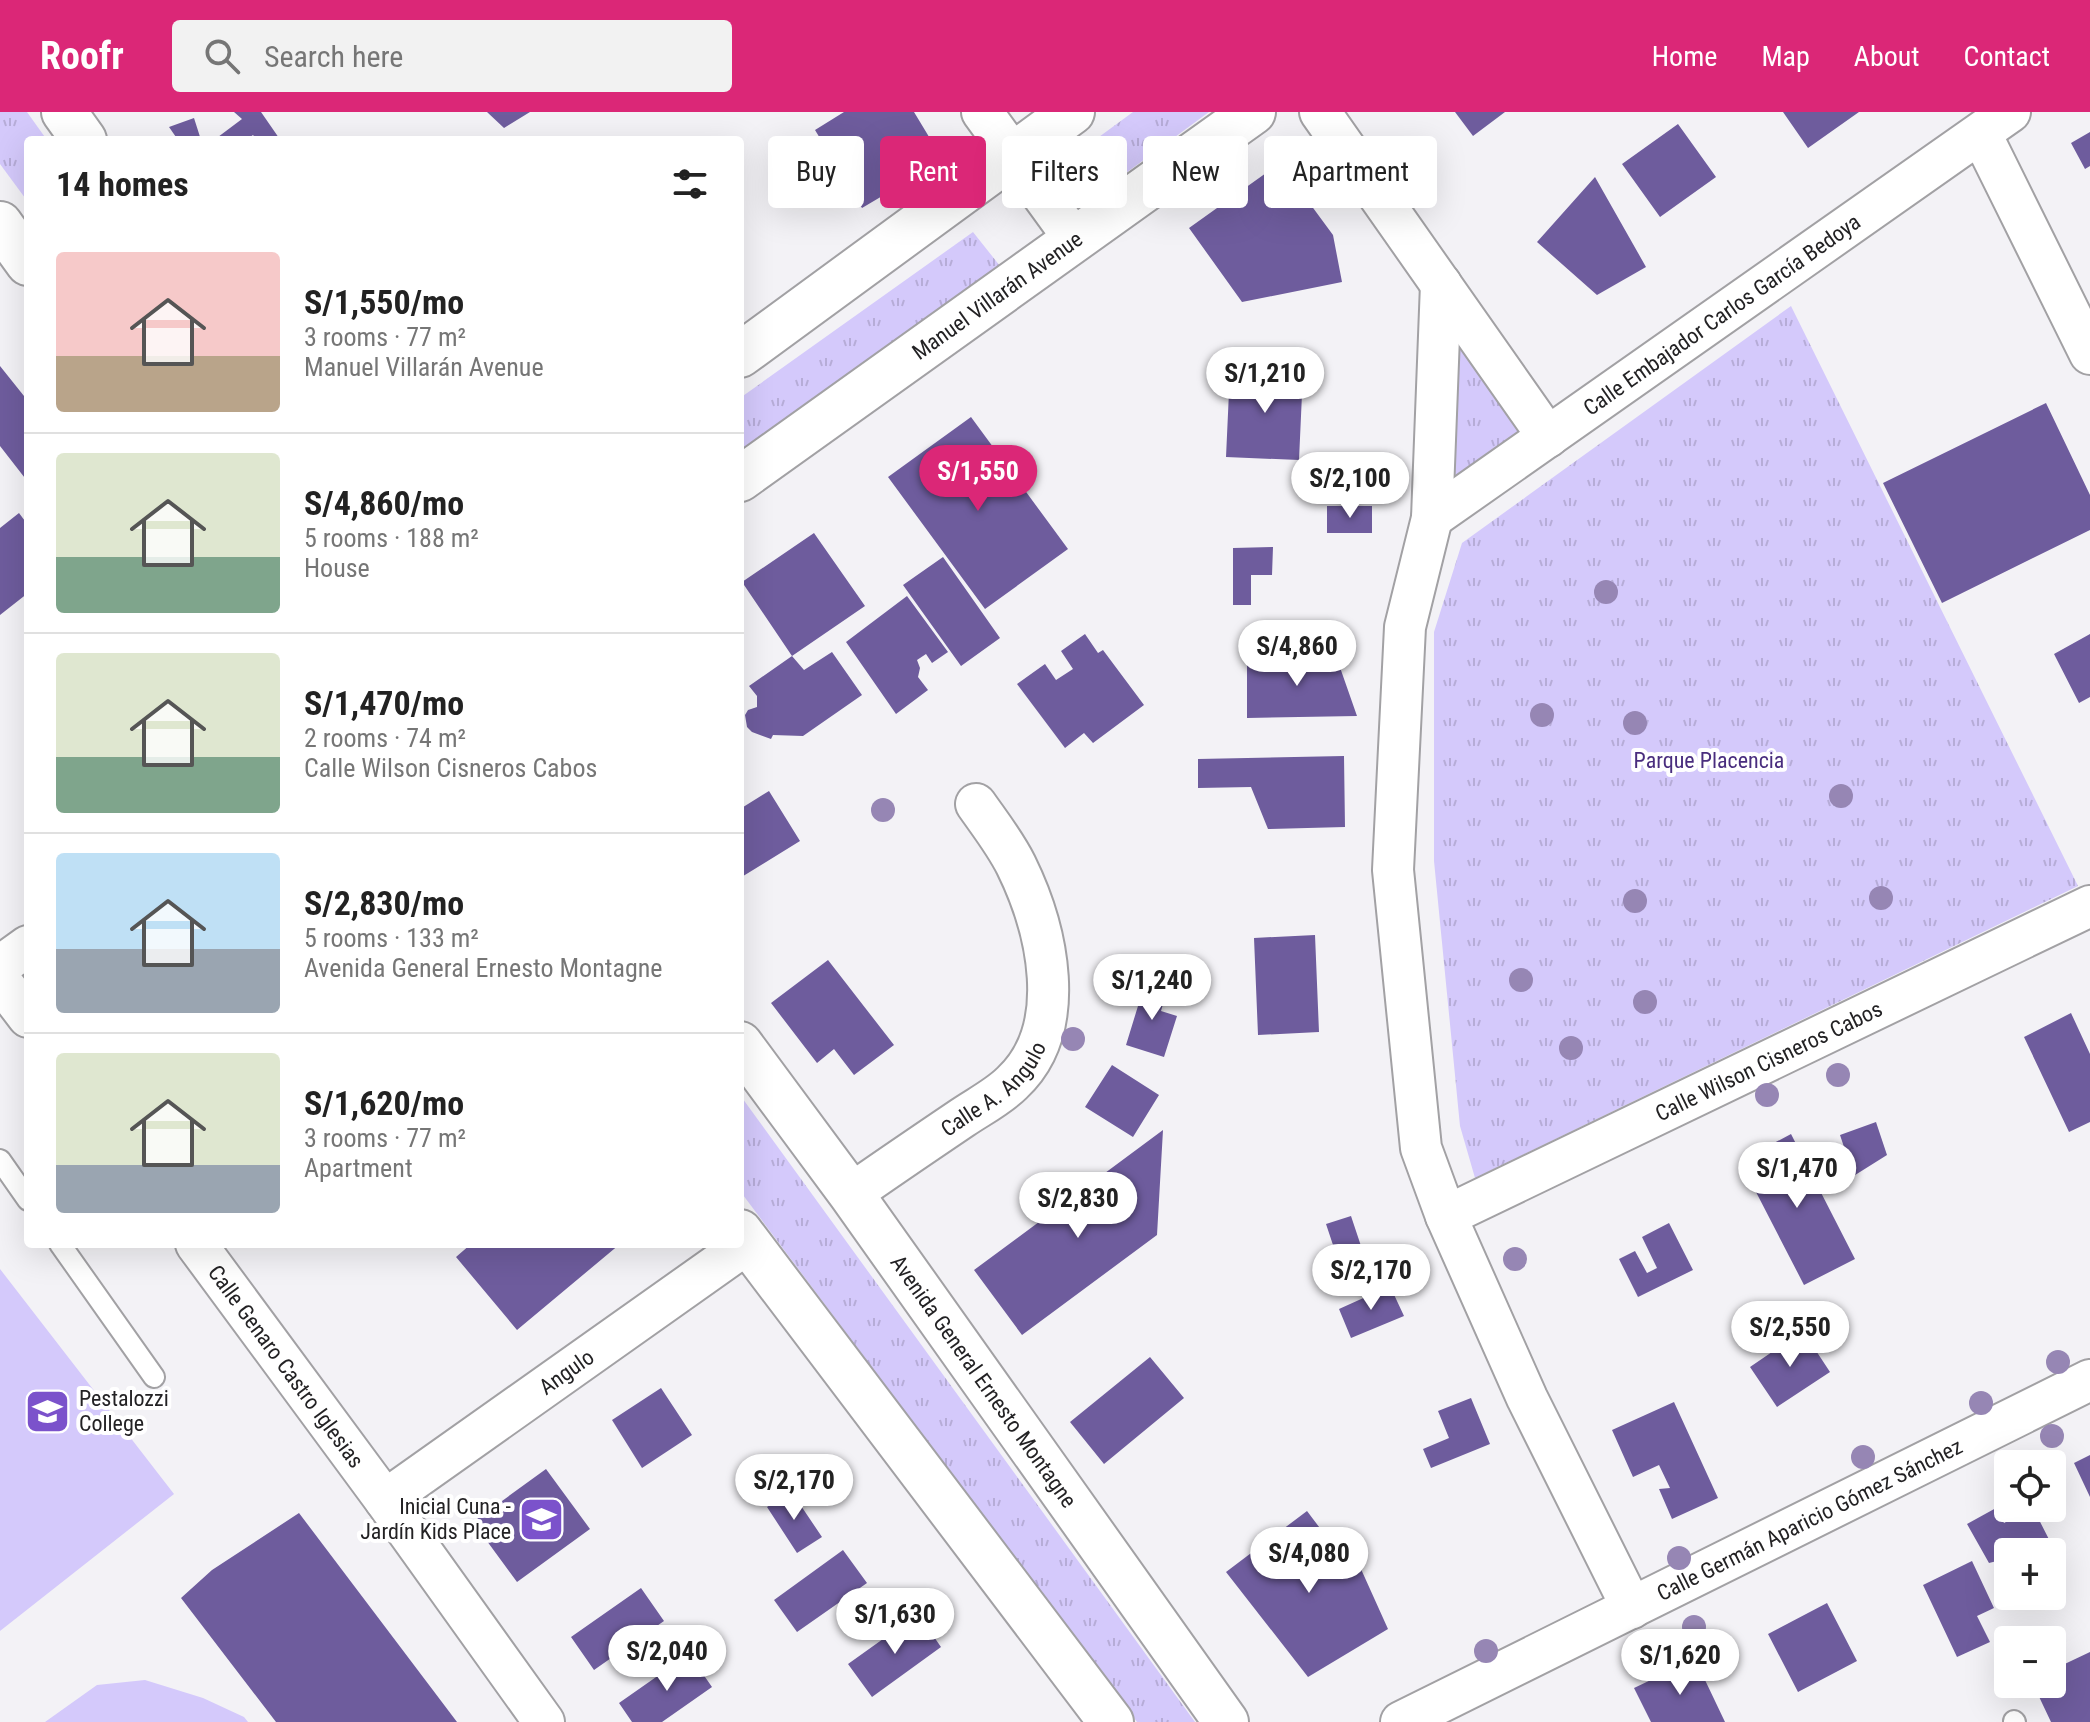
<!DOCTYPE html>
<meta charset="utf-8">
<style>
body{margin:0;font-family:"Roboto Condensed",sans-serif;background:#f2f2f2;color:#222;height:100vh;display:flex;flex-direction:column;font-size:30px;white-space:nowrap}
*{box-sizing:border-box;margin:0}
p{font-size:26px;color:#767676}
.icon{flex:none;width:44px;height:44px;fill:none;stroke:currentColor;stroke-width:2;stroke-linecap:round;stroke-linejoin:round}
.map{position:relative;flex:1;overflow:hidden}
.sheet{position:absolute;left:24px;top:24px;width:720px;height:1112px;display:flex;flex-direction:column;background:#fff;border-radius:8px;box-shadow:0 8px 32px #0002}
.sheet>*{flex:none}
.guide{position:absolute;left:768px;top:24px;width:760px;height:72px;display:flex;gap:16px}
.controls{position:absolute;left:1994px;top:1338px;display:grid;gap:16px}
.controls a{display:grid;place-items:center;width:72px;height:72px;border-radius:8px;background:#fff;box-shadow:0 8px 32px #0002;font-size:40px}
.price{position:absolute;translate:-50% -68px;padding:0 18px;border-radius:28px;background:#fff;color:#222;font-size:26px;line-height:52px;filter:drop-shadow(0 2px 4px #0008)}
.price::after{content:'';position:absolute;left:50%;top:48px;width:24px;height:18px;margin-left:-12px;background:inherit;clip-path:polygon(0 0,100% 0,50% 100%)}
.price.on{background:#db2777;color:#fff}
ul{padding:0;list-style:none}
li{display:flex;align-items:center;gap:24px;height:200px;padding:0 32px}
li+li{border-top:2px solid #e0e0e0}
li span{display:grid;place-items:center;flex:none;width:224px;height:160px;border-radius:8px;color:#555}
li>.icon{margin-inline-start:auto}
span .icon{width:96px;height:96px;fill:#fffc;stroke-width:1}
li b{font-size:34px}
h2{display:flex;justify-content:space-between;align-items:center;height:96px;padding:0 32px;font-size:34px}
.tag{padding:0 28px;border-radius:8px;background:#fff;box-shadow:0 8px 32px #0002;font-size:28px;line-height:72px}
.tag.on{background:#db2777;color:#fff}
header{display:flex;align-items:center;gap:48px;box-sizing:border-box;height:112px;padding:0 40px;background:#db2777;color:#fff}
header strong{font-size:38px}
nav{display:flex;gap:44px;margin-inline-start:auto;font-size:28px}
.search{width:560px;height:72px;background:#f2f2f2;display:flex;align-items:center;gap:20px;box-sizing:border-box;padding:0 28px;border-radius:8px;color:#767676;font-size:30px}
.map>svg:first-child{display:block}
.grass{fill:url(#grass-tufts)}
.pitch{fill:#d4c9fb}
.building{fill:#6e5c9d}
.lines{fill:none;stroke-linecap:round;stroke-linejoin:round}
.lane-casing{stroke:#a2a1a4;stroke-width:24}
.street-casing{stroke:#a2a1a4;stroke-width:44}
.secondary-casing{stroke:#a2a1a4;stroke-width:48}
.lane{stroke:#fff;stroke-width:20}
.street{stroke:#fff;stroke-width:40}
.secondary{stroke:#fff;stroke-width:44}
.tree{fill:#9686b4}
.labels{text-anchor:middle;stroke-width:8;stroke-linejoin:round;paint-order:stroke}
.street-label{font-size:22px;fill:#232224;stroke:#fff}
.park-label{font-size:22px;fill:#492d7e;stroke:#fff}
.poi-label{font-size:22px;fill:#232224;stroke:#fff;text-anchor:start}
</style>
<header>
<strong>Roofr</strong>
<div class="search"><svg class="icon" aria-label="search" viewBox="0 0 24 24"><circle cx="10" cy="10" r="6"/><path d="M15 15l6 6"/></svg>Search here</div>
<nav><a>Home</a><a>Map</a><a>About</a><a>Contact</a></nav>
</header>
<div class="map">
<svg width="2090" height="1610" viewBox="0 0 2090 1610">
<defs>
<pattern id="grass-tufts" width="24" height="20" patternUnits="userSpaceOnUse" patternTransform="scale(2)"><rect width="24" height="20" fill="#d4c9fb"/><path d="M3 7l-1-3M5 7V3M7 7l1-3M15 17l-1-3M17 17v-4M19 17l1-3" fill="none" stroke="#b6acd7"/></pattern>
</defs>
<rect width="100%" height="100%" fill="#f3f2f6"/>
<!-- grass -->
<path class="grass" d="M 0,0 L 27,0 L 47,28 L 28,28 L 28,90 L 0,52 Z
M 1133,0 L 1209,0 L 1100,80 L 1073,44 Z
M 973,120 L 1000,154 L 740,342 L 740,286 Z
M 1791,194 L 2078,774 L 1475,1066 L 1460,1014 L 1434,749 L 1434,520 L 1462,431 Z
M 1447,217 L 1524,324 L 1442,383 Z
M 740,983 L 1195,1610 L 1137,1610 L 740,1079 Z"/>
<!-- pitch -->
<path class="pitch" d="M 0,1157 L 174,1382 L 0,1519 Z
M 145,1568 L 203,1586 L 244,1605 L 248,1610 L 45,1610 L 97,1573 Z"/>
<!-- building -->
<path class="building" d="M 234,0 L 261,0 L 279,26 L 257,28 L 253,23 L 246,28 L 214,28 L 242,7 Z
M 487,0 L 530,0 L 504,16 Z
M 844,0 L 914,0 L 943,48 L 862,96 L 815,18 Z
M 1455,0 L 1505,0 L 1473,24 Z
M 1783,0 L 1859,0 L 1808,36 Z
M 194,6 L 201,28 L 178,28 L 169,15 Z
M 1678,12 L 1716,65 L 1660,105 L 1622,52 Z
M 2090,20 L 2090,54 L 2085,57 L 2071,31 Z
M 1280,51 L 1333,123 L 1342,170 L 1242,190 L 1189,116 Z
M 1595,65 L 1646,155 L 1597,183 L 1537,130 Z
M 0,254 L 28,289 L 28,370 L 0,334 Z
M 1230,258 L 1303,260 L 1299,348 L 1226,345 Z
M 2046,291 L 2090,383 L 2090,418 L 1942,491 L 1883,371 Z
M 971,305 L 1068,437 L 985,497 L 888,365 Z
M 1327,394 L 1372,394 L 1372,421 L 1327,421 Z
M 19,401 L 28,413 L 28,481 L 0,503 L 0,416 Z
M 814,421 L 865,494 L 792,544 L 742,470 Z
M 1273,435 L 1272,463 L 1251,463 L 1251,493 L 1233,493 L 1233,436 Z
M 943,445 L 1000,526 L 961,554 L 903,473 Z
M 907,484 L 948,540 L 932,551 L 926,542 L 917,548 L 920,556 L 918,565 L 928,578 L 896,602 L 846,530 Z
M 1085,522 L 1098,541 L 1103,538 L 1144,593 L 1093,631 L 1084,621 L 1065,636 L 1017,572 L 1045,552 L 1056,568 L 1073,557 L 1061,539 Z
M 2090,522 L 2090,585 L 2079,591 L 2054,542 Z
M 832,540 L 862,583 L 803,624 L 773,623 L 771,627 L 752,620 L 747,615 L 745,603 L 748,598 L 757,595 L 757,584 L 749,574 L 792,544 L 804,558 Z
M 1336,544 L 1357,604 L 1247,606 L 1247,547 Z
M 1344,644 L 1345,715 L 1268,717 L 1251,675 L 1198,676 L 1198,647 Z
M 769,679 L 800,729 L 740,766 L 740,697 Z
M 1315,823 L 1319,920 L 1258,923 L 1254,826 Z
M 828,848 L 894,933 L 854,963 L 834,937 L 817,951 L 771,891 Z
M 1146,868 L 1168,875 L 1161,899 L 1177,904 L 1164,945 L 1126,933 Z
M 2071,901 L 2090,942 L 2090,1010 L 2069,1020 L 2024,925 Z
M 1112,953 L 1159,983 L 1133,1025 L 1085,995 Z
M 1876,1010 L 1887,1043 L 1844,1070 L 1827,1044 L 1845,1038 L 1840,1023 Z
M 1163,1018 L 1157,1123 L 1022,1223 L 974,1158 Z
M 1791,1022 L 1855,1147 L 1804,1173 L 1740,1049 Z
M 1351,1104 L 1371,1164 L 1346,1172 L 1326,1112 Z
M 1669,1111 L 1693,1158 L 1638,1185 L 1619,1147 L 1635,1139 L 1647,1161 L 1657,1156 L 1642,1125 Z
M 471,1132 L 620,1132 L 517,1218 L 456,1145 Z
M 1390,1174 L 1404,1204 L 1351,1226 L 1339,1197 Z
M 1803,1219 L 1830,1260 L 1777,1295 L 1750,1255 Z
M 1150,1245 L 1184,1286 L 1104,1352 L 1070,1310 Z
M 661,1276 L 692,1323 L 642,1356 L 612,1308 Z
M 1471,1286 L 1490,1332 L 1431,1356 L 1423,1337 L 1449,1326 L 1438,1299 Z
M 1674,1290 L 1718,1386 L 1672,1407 L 1659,1377 L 1670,1376 L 1659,1353 L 1633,1365 L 1612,1318 Z
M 2090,1343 L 2090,1385 L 2074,1351 Z
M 546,1357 L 590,1417 L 517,1470 L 473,1410 Z
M 791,1379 L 822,1425 L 797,1441 L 767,1395 Z
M 1996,1396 L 2004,1411 L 2033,1396 L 2058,1445 L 2052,1448 L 2052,1440 L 2008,1440 L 2008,1454 L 2005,1447 L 1989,1451 L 1967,1412 Z
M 1307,1399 L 1347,1452 L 1356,1446 L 1388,1517 L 1308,1565 L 1226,1460 Z
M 299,1401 L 457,1610 L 276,1610 L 181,1486 L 212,1458 Z
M 843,1438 L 867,1471 L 797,1520 L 774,1488 Z
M 1972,1449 L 1994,1496 L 1977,1504 L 1990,1530 L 1957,1545 L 1923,1473 Z
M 641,1476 L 664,1509 L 594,1558 L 571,1525 Z
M 1827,1491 L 1857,1549 L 1798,1580 L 1768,1522 Z
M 918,1502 L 941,1535 L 872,1585 L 848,1552 Z
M 2090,1540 L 2090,1610 L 2051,1610 L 2033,1572 L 2052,1572 L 2052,1558 Z
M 689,1542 L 712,1575 L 662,1610 L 632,1610 L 619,1591 Z
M 1695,1547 L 1725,1610 L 1651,1610 L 1634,1576 Z"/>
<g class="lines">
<defs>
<path id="lane" d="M 0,1048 L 28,1088
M 60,1132 L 154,1265
M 2014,1609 L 2015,1610"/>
<g id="street">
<path d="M 982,0 L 1075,128"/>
<path d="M 1320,0 L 1548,325"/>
<path d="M 1981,22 L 2090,242"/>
<path d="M 1441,172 L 1432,406 L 1405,515 L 1393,758 L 1421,1036 L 1446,1104 L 1527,1286 L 1632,1496"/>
<path id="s1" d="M 1432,406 L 2010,0"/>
<path d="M 0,854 L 28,834"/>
<path d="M 0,868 L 28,905"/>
<path id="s2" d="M 851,1082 C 888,1056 925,1031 962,1006 C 978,995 998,985 1012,971 C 1071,916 1047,816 1016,753 C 1005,731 990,712 976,692"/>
<path id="s3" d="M 1446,1104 L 2090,794"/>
<path id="s4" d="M 196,1132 L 385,1388 L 544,1610"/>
<path id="s5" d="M 385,1388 L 748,1131"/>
<path id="s6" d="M 1401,1610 L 2090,1268"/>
</g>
<g id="secondary">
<path d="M 64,0 L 84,28"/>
<path d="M 0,112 L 28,151"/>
<path d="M 740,243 L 1072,0"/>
<path id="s7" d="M 740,367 L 1253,0"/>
<path id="s8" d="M 740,932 L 851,1082 L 1226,1610"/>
<path d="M 740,1120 L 1111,1610"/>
</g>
</defs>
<!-- lane casing -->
<use href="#lane" class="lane-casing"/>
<!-- street casing -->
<use href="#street" class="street-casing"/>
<!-- secondary casing -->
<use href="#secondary" class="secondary-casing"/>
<!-- lane -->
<use href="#lane" class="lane"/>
<!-- street -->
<use href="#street" class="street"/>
<!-- secondary -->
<use href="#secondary" class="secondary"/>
</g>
<!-- trees -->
<g class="tree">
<circle cx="1606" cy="480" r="12"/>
<circle cx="1542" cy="603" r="12"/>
<circle cx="1635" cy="611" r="12"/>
<circle cx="1841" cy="684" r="12"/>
<circle cx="883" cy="698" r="12"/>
<circle cx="1881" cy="786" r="12"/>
<circle cx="1635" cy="789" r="12"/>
<circle cx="1521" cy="868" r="12"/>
<circle cx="1116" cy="879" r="12"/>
<circle cx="1645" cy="890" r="12"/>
<circle cx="1073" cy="927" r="12"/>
<circle cx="1571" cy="936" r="12"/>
<circle cx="1838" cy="963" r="12"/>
<circle cx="1767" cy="983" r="12"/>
<circle cx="1515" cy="1147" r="12"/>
<circle cx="2058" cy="1250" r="12"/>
<circle cx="1981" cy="1291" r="12"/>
<circle cx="2052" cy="1324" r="12"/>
<circle cx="1863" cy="1345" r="12"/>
<circle cx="1679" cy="1446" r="12"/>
<circle cx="1694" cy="1515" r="12"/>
<circle cx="1643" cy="1532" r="12"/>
<circle cx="1486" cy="1539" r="12"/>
</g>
<!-- icons -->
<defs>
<symbol id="university-square" viewBox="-11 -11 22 22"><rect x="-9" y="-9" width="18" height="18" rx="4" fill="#7b52cb" stroke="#fff"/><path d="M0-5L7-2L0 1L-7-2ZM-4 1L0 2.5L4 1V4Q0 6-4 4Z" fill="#fff"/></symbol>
<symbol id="school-square" viewBox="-11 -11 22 22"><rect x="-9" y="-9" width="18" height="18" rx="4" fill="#7b52cb" stroke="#fff"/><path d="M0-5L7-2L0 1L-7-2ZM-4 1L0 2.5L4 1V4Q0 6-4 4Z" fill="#fff"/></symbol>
</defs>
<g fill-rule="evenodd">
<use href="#university-square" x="22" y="1274" width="51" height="51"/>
<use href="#school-square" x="516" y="1382" width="51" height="51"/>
</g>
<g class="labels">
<!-- street labels -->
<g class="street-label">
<text dy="8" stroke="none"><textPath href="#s7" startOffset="316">Manuel Villarán Avenue</textPath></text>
<text dy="8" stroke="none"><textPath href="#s1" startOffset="354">Calle Embajador Carlos García Bedoya</textPath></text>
<text dy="8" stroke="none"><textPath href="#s3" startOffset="358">Calle Wilson Cisneros Cabos</textPath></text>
<text dy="8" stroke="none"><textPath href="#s2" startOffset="178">Calle A. Angulo</textPath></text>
<text dy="8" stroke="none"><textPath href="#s4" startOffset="152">Calle Genaro Castro Iglesias</textPath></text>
<text dy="8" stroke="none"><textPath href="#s5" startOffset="222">Angulo</textPath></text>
<text dy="8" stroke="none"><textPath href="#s8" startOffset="416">Avenida General Ernesto Montagne</textPath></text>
<text dy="8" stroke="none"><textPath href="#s6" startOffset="456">Calle Germán Aparicio Gómez Sánchez</textPath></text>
</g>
<!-- park labels -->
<g class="park-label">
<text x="1709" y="656">Parque Placencia</text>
</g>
<!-- poi labels -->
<g class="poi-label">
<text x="79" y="1294">Pestalozzi<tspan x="79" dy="25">College</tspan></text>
<text x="511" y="1402" text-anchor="end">Inicial Cuna -<tspan x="511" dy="25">Jardín Kids Place</tspan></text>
</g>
</g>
</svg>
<div class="controls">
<a><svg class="icon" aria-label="locate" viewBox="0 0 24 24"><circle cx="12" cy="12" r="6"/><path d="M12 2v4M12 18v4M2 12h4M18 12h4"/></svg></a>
<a>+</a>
<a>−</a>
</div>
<b class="price" style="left:1265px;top:303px">S/1,210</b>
<b class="price on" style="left:978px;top:401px">S/1,550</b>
<b class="price" style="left:1350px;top:408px">S/2,100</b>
<b class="price" style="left:1297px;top:576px">S/4,860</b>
<b class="price" style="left:1152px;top:910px">S/1,240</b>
<b class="price" style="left:1797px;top:1098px">S/1,470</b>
<b class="price" style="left:1078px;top:1128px">S/2,830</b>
<b class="price" style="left:1371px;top:1200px">S/2,170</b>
<b class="price" style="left:1790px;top:1257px">S/2,550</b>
<b class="price" style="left:794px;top:1410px">S/2,170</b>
<b class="price" style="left:1309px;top:1483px">S/4,080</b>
<b class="price" style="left:895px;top:1544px">S/1,630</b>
<b class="price" style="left:667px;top:1581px">S/2,040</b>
<b class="price" style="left:1680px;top:1585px">S/1,620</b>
<div class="guide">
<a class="tag">Buy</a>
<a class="tag on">Rent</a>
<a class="tag">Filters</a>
<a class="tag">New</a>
<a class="tag">Apartment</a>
</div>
<section class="sheet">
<h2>14 homes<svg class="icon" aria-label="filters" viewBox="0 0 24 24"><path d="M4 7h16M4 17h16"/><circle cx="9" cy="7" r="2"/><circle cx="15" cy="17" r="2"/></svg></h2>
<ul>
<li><span style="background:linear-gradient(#f6c9c9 65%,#b9a48a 0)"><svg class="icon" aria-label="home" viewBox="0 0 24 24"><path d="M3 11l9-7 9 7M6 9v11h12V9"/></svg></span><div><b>S/1,550/mo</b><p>3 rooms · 77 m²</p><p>Manuel Villarán Avenue</p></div></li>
<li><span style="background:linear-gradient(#dfe7d0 65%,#7fa58c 0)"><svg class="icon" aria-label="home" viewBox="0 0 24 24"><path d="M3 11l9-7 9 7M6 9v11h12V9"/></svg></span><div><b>S/4,860/mo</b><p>5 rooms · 188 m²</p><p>House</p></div></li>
<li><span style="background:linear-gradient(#dfe7d0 65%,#7fa58c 0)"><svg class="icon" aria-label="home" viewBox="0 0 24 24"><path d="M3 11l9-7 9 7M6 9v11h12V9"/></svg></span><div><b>S/1,470/mo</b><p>2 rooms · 74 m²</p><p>Calle Wilson Cisneros Cabos</p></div></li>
<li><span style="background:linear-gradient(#bfe0f5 60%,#9aa5b1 0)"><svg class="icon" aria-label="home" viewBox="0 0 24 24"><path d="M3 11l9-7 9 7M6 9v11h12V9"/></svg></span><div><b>S/2,830/mo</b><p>5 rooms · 133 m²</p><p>Avenida General Ernesto Montagne</p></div></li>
<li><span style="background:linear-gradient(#dfe7d0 70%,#9aa5b1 0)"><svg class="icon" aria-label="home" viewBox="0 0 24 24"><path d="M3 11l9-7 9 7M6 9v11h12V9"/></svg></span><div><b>S/1,620/mo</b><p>3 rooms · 77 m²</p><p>Apartment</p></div></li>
</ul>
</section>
</div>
